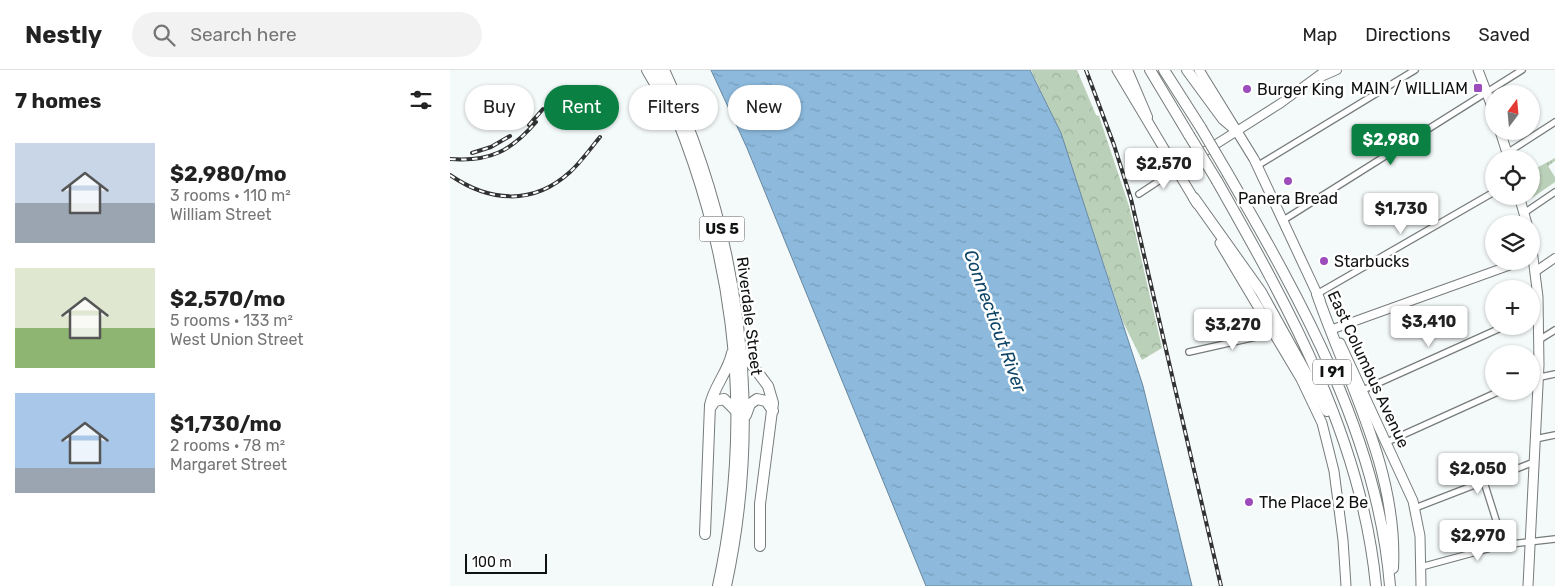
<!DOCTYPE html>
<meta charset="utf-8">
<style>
body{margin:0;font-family:Rubik,sans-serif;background:#f2f2f2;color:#222;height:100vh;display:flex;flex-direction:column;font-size:19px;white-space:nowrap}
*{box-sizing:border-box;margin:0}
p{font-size:16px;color:#767676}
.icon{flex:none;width:28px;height:28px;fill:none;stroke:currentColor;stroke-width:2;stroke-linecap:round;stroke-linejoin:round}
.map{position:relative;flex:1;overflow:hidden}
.side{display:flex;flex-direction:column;background:#fff;width:450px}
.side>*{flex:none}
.top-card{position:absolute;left:15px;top:15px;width:475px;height:45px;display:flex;gap:10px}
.needle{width:32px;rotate:16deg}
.controls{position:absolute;left:1035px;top:15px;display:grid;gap:10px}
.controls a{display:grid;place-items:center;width:55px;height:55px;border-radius:50%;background:#fff;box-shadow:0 1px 4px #0004;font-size:25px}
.scale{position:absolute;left:15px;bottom:12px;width:82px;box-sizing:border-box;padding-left:5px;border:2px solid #101211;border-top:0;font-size:14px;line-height:18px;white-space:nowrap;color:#101211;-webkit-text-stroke:4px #fff;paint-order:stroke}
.price{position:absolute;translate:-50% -42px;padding:0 11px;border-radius:5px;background:#fff;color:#222;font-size:16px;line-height:32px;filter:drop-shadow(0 1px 2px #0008)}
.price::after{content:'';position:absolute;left:50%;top:30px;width:15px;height:11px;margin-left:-8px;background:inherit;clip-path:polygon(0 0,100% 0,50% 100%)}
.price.on{background:#0b8043;color:#fff}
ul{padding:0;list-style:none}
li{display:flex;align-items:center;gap:15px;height:125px;padding:0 15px}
li span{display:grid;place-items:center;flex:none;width:140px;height:100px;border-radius:0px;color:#555}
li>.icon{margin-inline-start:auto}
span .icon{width:60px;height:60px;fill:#fffc;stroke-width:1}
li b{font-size:21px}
h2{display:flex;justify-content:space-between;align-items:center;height:60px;padding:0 15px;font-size:21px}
.pill{padding:0 18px;border-radius:22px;background:#fff;box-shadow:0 1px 4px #0004;font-size:18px;line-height:45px}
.pill.on{background:#0b8043;color:#fff}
header{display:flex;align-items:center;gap:30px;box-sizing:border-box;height:70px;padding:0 25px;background:#fff;border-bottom:1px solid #e0e0e0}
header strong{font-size:24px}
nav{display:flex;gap:28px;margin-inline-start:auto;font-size:18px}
.search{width:350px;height:45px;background:#f2f2f2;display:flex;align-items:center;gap:12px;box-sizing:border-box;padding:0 18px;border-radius:28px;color:#767676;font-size:19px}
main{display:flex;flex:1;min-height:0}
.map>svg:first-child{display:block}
.grass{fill:url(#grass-tufts)}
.forest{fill:url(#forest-crowns)}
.water{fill:url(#water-ripples);stroke:#67879f}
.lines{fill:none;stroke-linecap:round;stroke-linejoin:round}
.street-casing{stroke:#767b7b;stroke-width:8}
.secondary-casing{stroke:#767b7b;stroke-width:10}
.primary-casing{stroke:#767b7b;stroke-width:11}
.highway-casing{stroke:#767b7b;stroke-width:12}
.street{stroke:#fff;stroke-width:5.5}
.secondary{stroke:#fff;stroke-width:8}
.primary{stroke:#fff;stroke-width:9}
.highway{stroke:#fff;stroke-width:10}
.rail-casing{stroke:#303332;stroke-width:4}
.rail{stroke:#fff;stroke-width:2;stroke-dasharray:5.5;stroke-linecap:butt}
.highway-bridge-casing{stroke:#767b7b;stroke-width:12;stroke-linecap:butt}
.highway-bridge{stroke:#fff;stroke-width:10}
.poi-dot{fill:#9d4cbc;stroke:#fff;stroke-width:2}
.labels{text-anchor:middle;stroke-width:5;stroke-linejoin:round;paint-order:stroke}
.shield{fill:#fff;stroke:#585958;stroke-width:1}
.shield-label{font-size:15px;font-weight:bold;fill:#101211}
.poi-label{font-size:16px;fill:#101211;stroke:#fff;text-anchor:start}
.street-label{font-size:16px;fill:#101211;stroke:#fff}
.water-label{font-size:18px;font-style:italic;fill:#0d4465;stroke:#fff}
</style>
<header>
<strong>Nestly</strong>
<div class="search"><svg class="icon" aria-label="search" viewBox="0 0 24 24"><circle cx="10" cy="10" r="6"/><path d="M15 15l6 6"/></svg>Search here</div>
<nav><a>Map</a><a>Directions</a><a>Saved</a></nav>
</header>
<main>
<section class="side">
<h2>7 homes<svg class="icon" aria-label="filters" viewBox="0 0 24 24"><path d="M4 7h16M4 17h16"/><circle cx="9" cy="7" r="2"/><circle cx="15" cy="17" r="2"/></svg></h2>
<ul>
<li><span style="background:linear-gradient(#c9d6e8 60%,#9aa5b1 0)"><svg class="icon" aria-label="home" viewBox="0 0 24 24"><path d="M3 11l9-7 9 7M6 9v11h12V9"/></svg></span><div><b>$2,980/mo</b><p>3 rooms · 110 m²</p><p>William Street</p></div></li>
<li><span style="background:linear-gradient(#dfe7d0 60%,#8fb573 0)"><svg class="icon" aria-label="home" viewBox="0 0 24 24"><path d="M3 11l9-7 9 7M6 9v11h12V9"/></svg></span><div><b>$2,570/mo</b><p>5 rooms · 133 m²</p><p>West Union Street</p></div></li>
<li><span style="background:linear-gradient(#a9c7e8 75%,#9aa5b1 0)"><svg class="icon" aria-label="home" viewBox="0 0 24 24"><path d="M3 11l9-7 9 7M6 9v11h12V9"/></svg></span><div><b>$1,730/mo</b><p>2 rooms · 78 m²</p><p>Margaret Street</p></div></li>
</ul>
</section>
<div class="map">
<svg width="1105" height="516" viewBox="0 0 1105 516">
<defs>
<pattern id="grass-tufts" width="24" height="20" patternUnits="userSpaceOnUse" patternTransform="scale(1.25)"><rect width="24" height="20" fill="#bad0b8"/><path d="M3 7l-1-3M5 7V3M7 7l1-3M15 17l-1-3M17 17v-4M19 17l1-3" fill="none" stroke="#9fb29d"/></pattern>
<pattern id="forest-crowns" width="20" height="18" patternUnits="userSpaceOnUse" patternTransform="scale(1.25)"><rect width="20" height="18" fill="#bad0b8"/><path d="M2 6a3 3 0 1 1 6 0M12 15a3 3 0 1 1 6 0" fill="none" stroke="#9fb29d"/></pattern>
<pattern id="water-ripples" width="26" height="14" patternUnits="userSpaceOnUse" patternTransform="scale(1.25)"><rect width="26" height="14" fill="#8cb9dc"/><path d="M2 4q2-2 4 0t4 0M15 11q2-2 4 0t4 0" fill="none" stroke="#789ebc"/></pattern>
</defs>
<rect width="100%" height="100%" fill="#f4f9f9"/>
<!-- grass -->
<path class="grass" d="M 1105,88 L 1105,91 L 1098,96 L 1105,107 L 1105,112 L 1082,128 L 1084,123 L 1081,119 L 1081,101 Z"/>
<!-- forest -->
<path class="forest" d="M 581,0 L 627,0 L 646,45 L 649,46 L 679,136 L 712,278 L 692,290 L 673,252 L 611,63 Z"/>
<!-- water -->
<path class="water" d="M 261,0 L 580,0 L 611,63 L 693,316 L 742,516 L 476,516 L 297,78 Z"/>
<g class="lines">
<defs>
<path id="street" d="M 1057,83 L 1105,52
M 807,96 L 965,0
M 689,124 L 727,99
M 1074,143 L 1105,122
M 832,151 L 1072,0
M 867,224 L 1044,122
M 1089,270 L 1105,260
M 739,282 L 824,263
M 1081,309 L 1105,304
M 913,320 L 1055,256
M 1085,369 L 1105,365
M 937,372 L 1050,321
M 1034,412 L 1052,469 L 1052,475
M 965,438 L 1084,392
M 971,497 L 1052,475 L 1105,469"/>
<path id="secondary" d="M 871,7 L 887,0
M 727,99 L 831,33 L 876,0
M 1086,201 L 1105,188
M 883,259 L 1072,191"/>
<path id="primary" d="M 667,0 L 747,134
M 749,0 L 804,89 L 870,230
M 1028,0 L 1044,42
M 1050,61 L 1059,89
M 1069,126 L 1077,154
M 770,173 L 851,309 L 872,353 L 884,401 L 893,470 L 896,516
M 890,273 L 963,431 L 970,466 L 971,516
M 1078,516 L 1089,295 L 1088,227 L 1081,172"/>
<path id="highway" d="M 197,0 L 208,19
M 206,0 C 283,166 307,336 268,516
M 214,0 C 290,163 314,340 276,516
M 677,0 L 697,47
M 700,0 L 739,65
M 714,0 L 751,58
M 737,0 L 773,49 L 787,61
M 778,104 C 852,232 928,366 940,516
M 767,111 C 839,238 912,368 926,516
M 744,128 L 811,222 L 877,341
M 867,224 C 898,313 948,401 943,498
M 294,284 L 318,316 L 323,333 L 310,434 L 310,476
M 260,338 L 265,331 L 274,329 L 287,342
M 296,345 L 300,334 L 307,329 L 316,331 L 323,341
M 255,464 L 260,335 C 264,316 278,302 282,283"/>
</defs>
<!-- street casing -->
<use href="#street" class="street-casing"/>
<!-- secondary casing -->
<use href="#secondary" class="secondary-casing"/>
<!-- primary casing -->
<use href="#primary" class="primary-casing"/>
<!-- highway casing -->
<use href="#highway" class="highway-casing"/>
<!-- street -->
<use href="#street" class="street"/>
<!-- secondary -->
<use href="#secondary" class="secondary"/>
<!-- primary -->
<use href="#primary" class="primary"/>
<!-- highway -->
<use href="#highway" class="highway"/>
<defs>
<path id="rail" d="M 636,0 L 664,75 L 681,129 L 771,516
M 79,55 L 93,39
M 22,83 L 41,77 L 60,66
M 0,89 C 40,92 61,81 86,52
M 0,105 C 39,132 83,136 120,102 C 131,92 140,79 150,67"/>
</defs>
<!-- rail casing -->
<use href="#rail" class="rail-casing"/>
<!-- rail -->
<use href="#rail" class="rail"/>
<defs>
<path id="highway-bridge" d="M 751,58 L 778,104
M 739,65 L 767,111"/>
</defs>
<!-- highway-bridge casing -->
<use href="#highway-bridge" class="highway-bridge-casing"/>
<!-- highway-bridge -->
<use href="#highway-bridge" class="highway-bridge"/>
</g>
<!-- markers -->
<g class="poi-dot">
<rect x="1023" y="13" width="10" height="10" rx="2.5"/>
<circle cx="797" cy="19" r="5"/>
<circle cx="838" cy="111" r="5"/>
<circle cx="874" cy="191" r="5"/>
<circle cx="799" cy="432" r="5"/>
</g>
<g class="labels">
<!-- shield labels -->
<g class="shield">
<rect x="249.5" y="146.5" width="45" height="25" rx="4"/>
<rect x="863" y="289.5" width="38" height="25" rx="4"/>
</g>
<g class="shield-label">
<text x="272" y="164">US 5</text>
<text x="882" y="307">I 91</text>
</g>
<!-- poi labels -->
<g class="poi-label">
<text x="1018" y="24" text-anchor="end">MAIN / WILLIAM</text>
<text x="807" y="25">Burger King</text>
<text x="838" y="134" text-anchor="middle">Panera Bread</text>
<text x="884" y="197">Starbucks</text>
<text x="809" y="438">The Place 2 Be</text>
</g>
<!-- street labels -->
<g class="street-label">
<text transform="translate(300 246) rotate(83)" y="6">Riverdale Street</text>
<text transform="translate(919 299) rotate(65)" y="6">East Columbus Avenue</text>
</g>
<!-- water labels -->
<g class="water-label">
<text transform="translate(545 251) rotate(70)" y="6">Connecticut River</text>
</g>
</g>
</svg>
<div class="controls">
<a><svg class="needle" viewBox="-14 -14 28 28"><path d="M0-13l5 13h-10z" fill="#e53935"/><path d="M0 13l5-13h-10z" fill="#767676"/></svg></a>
<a><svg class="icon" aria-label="locate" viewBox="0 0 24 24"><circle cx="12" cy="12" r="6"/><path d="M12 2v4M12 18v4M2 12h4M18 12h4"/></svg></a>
<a><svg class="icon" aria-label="layers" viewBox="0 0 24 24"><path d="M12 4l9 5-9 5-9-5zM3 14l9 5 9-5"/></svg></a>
<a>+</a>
<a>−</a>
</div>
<div class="scale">100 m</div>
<b class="price on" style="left:941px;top:96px">$2,980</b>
<b class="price" style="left:714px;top:120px">$2,570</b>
<b class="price" style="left:951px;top:165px">$1,730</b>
<b class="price" style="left:979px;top:278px">$3,410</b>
<b class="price" style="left:783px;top:281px">$3,270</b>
<b class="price" style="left:1028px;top:425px">$2,050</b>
<b class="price" style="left:1028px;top:492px">$2,970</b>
<div class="top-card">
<a class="pill">Buy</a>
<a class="pill on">Rent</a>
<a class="pill">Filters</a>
<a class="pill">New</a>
</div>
</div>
</main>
